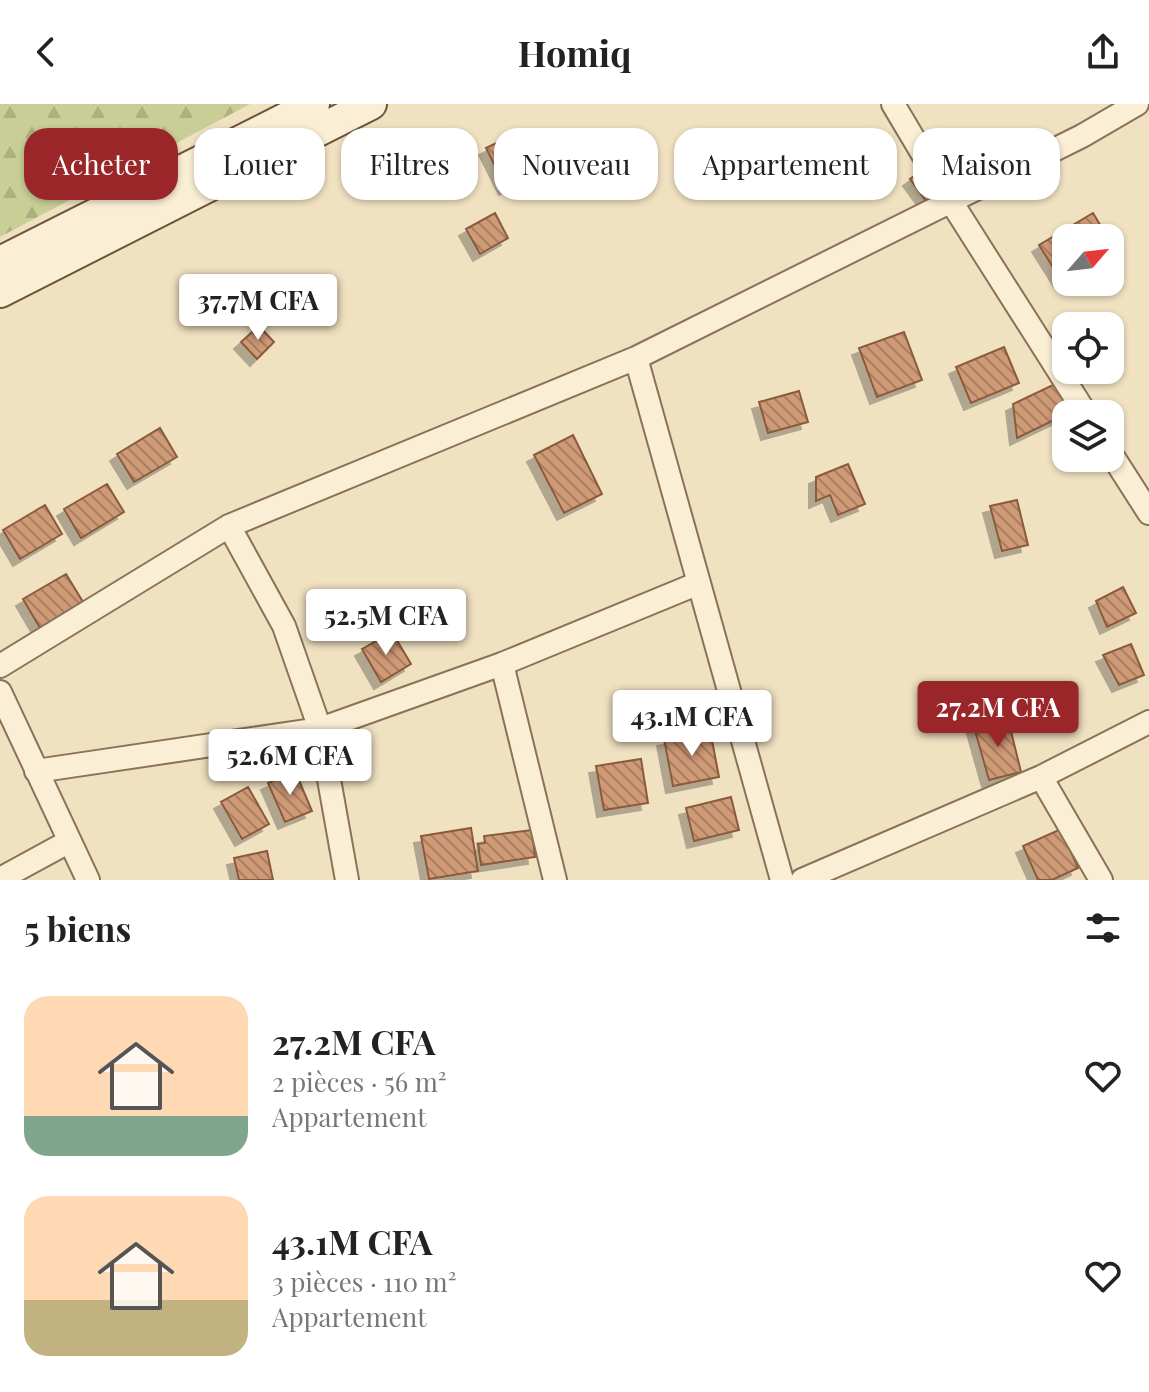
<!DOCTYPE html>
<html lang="fr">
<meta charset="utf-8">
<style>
body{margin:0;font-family:"Playfair Display",serif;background:#f2f2f2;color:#222;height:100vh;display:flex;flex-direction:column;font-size:30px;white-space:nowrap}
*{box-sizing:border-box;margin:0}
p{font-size:26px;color:#767676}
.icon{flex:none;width:44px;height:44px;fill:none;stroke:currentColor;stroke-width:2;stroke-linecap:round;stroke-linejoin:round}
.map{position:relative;height:776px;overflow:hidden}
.sheet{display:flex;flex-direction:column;background:#fff;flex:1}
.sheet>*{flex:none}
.top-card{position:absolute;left:24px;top:24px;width:1102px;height:72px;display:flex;gap:16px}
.needle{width:52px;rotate:62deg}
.tools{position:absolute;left:1052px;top:120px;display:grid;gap:16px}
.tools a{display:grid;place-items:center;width:72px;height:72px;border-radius:16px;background:#fff;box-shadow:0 2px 6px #0004;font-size:40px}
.price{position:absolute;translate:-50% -68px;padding:0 18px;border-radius:8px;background:#fff;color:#222;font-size:26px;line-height:52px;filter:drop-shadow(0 2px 4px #0008)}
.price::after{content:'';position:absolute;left:50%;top:48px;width:24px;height:18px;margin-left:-12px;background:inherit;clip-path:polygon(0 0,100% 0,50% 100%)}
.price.selected{background:#9b2629;color:#fff}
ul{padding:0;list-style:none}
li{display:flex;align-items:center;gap:24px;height:200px;padding:0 24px}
li span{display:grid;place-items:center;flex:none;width:224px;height:160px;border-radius:24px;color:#555}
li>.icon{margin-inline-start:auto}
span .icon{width:96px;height:96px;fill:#fffc;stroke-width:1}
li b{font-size:34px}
h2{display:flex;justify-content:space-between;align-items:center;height:96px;padding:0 24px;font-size:34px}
.tag{padding:0 28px;border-radius:24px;background:#fff;box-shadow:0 2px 6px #0004;font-size:28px;line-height:72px}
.tag.selected{background:#9b2629;color:#fff}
header{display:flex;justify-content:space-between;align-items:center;height:104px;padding:0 24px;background:#fff;font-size:36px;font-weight:700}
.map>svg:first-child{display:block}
.forest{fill:url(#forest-firs)}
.building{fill:url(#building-back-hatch);stroke:#8a5a3d;stroke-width:2;filter:url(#shadow)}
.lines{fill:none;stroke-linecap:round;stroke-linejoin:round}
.street-casing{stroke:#8a7258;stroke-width:26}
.secondary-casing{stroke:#6c533b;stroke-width:34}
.street{stroke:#faeed5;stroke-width:22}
.secondary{stroke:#faeed5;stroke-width:30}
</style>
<header><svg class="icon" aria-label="back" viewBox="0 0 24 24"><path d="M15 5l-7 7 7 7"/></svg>Homiq<svg class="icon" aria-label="share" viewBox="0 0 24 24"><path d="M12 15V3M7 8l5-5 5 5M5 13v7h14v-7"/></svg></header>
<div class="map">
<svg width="1149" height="776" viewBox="0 0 1149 776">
<defs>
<pattern id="forest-firs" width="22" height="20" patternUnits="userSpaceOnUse" patternTransform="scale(2)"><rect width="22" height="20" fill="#c8ce95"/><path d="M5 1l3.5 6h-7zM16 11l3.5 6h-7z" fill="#adb180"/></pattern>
<pattern id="building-back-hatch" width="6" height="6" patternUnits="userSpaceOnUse" patternTransform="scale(2)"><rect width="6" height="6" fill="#cf9a76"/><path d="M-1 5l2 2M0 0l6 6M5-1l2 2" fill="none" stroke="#a97e60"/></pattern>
<filter id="shadow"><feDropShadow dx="-7" dy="7" stdDeviation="0" flood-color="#0004"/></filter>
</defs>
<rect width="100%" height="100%" fill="#f0e1c1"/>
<!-- forest -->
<path class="forest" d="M 0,0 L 250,0 L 0,133 Z"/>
<!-- building -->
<path class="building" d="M 511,32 L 531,72 L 506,84 L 486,44 Z
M 632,34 L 649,58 L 622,78 L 609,50 Z
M 925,64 L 942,85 L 926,97 L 910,75 Z
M 495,109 L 508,134 L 480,150 L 466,125 Z
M 1093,109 L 1108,134 L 1066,134 L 1066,173 L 1061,176 L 1039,141 Z
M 259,222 L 274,238 L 257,255 L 241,238 Z
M 904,228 L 922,276 L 877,293 L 859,244 Z
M 1004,243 L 1019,279 L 971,299 L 956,263 Z
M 1057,279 L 1071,308 L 1017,334 L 1013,300 Z
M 799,287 L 808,318 L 768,329 L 759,298 Z
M 160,324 L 177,353 L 134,378 L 117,350 Z
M 573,331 L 602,390 L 564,409 L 534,351 Z
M 848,360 L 865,400 L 838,411 L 830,391 L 816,397 L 816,373 Z
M 107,380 L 124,408 L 81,434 L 64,405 Z
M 1017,396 L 1028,441 L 1002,447 L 990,402 Z
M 45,401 L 62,430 L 20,455 L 3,426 Z
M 66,470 L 83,498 L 40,524 L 23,495 Z
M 1123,483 L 1136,509 L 1107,523 L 1096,497 Z
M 392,528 L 411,560 L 381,578 L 362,545 Z
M 1131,540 L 1144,571 L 1119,581 L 1103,551 Z
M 1008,615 L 1021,668 L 989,676 L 974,623 Z
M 710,626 L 719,673 L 673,682 L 664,635 Z
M 641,655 L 648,699 L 604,706 L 596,662 Z
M 295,667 L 312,707 L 285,718 L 268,679 Z
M 248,683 L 269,720 L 242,735 L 221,698 Z
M 731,693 L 739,726 L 694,737 L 686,704 Z
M 471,724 L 478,767 L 429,775 L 421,732 Z
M 1061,725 L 1078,764 L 1052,776 L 1038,776 L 1023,742 Z
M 532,726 L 535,753 L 481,761 L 478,740 L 485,739 L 484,732 Z
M 267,747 L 273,776 L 239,776 L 234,754 Z"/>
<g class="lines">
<defs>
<path id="street" d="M 893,0 L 950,96 L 1086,310
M 636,254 L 782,776
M 1110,348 L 1149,409
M 229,422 L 284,522 L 320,625 L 347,776
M 502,560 L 555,776
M 0,562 L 229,422 L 636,254 L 1082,32 L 1137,0
M 0,588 L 88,776
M 36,667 L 320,625 L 502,560 L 699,479
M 1041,673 L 1101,776
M 0,775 L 68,738
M 802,776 L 1041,673 L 1149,618"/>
<path id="secondary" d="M 0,158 L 314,0
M 0,188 L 371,0"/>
</defs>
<!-- street casing -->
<use href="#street" class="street-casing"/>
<!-- secondary casing -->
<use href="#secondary" class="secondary-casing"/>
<!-- street -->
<use href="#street" class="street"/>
<!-- secondary -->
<use href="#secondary" class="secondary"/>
</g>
</svg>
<div class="tools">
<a><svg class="needle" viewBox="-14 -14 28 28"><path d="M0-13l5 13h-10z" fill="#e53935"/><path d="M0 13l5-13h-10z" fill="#767676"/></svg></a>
<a><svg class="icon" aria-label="locate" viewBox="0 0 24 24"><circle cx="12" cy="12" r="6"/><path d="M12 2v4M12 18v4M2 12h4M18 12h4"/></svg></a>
<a><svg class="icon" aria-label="layers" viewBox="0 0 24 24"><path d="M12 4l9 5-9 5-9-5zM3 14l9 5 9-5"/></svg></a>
</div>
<b class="price" style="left:258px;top:238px">37.7M CFA</b>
<b class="price" style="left:386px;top:553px">52.5M CFA</b>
<b class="price selected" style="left:998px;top:645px">27.2M CFA</b>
<b class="price" style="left:692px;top:654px">43.1M CFA</b>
<b class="price" style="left:290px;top:693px">52.6M CFA</b>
<div class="top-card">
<a class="tag selected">Acheter</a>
<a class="tag">Louer</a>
<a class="tag">Filtres</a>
<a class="tag">Nouveau</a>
<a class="tag">Appartement</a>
<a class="tag">Maison</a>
</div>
</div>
<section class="sheet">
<h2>5 biens<svg class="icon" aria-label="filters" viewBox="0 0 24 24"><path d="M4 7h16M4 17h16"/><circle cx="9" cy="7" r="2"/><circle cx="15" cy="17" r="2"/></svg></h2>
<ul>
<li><span style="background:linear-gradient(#ffd9b3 75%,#7fa58c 0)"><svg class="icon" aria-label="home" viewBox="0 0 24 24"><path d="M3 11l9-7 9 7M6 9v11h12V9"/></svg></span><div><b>27.2M CFA</b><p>2 pièces · 56 m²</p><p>Appartement</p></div><svg class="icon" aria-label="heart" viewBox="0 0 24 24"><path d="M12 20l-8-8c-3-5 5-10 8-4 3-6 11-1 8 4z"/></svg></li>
<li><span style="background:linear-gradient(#ffd9b3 65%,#c2b280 0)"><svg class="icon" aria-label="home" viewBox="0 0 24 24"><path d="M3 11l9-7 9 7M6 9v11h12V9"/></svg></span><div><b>43.1M CFA</b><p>3 pièces · 110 m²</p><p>Appartement</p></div><svg class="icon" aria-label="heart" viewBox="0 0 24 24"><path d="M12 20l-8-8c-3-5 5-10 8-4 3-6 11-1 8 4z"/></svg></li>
</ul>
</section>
